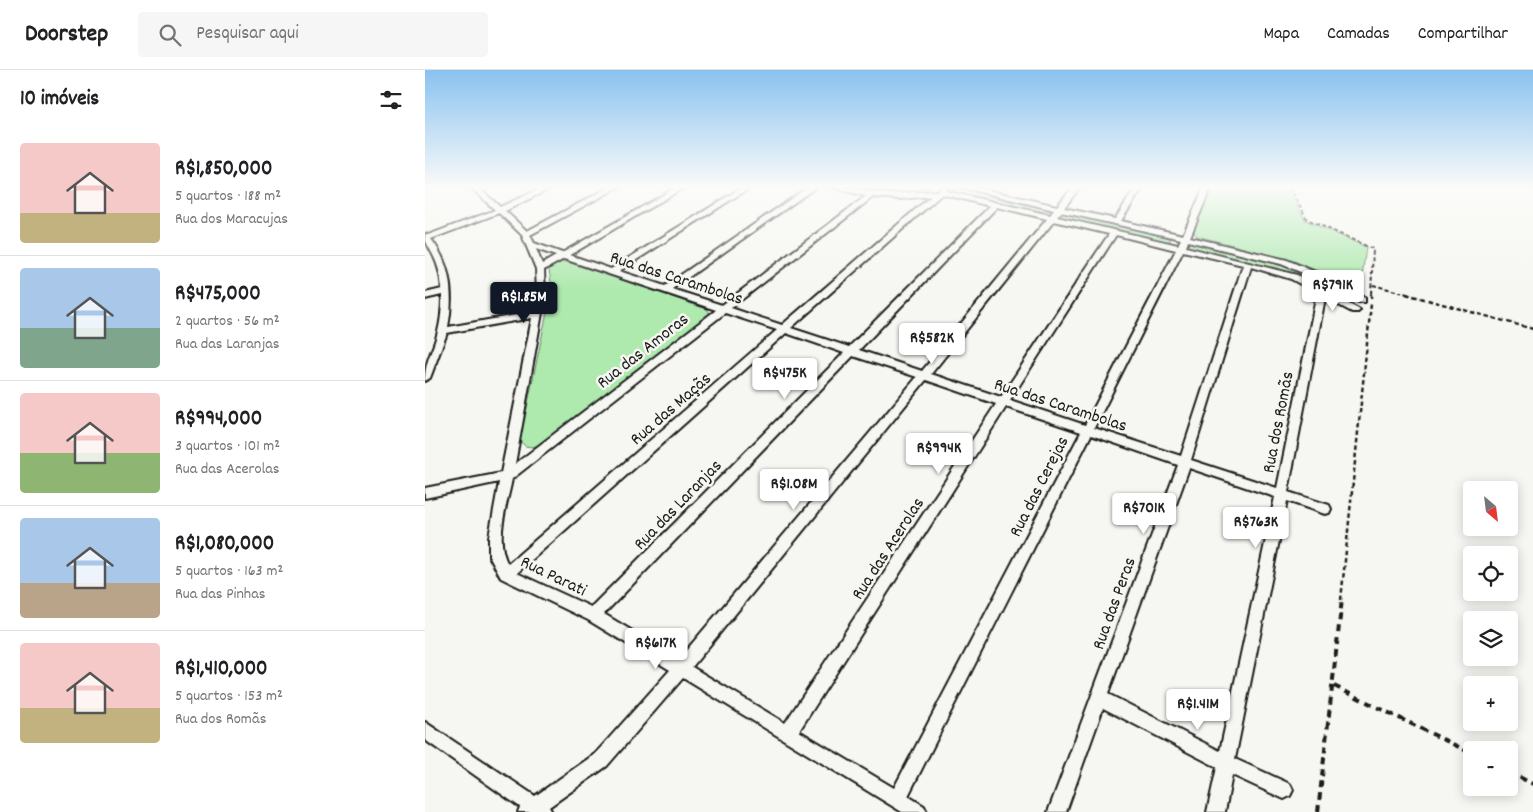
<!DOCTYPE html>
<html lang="pt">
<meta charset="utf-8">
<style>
body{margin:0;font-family:Dekko,sans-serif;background:#f6f6f6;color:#202124;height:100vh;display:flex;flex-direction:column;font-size:19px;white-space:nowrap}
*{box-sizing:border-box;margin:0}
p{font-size:16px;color:#757577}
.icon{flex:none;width:28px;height:28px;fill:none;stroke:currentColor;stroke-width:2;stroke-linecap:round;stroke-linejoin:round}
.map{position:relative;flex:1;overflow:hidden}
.details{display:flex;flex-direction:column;background:#fff;width:425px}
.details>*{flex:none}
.needle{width:32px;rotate:152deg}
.buttons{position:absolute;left:1038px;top:411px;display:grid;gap:10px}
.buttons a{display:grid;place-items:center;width:55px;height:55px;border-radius:5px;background:#fff;box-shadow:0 2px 12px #0003;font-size:25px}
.price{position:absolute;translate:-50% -42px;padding:0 11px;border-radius:5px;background:#fff;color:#222;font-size:16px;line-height:32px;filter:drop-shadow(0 1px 2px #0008)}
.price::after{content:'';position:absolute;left:50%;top:30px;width:15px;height:11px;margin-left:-8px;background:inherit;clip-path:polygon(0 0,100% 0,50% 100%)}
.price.on{background:#111827;color:#fff}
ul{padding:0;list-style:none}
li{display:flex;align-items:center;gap:15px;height:125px;padding:0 20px}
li+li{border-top:1px solid #e0e0e0}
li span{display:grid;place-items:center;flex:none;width:140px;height:100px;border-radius:5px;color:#555}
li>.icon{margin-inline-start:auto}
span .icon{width:60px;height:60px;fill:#fffc;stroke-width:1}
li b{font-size:21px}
h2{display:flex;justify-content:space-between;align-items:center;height:60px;padding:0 20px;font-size:21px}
header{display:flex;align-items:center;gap:30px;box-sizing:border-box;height:70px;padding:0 25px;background:#fff;border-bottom:1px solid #e0e0e0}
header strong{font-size:24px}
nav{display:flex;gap:28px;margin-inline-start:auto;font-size:18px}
.search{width:350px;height:45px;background:#f6f6f6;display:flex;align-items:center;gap:12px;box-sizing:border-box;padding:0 18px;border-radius:5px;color:#757577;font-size:19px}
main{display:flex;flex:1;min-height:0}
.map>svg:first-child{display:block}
.green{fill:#aee9ae;stroke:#658265}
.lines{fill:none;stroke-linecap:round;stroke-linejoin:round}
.street-casing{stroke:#1c1c1c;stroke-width:4}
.path-far2{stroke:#1c1c1c;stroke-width:2;stroke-dasharray:4 2.5;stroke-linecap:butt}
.path-far1{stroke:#1c1c1c;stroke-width:2.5;stroke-dasharray:4.5 3;stroke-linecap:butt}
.path{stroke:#1c1c1c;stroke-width:4;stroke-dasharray:7 5;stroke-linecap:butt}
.street{fill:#f6f6f2;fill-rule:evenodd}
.labels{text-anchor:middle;stroke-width:5;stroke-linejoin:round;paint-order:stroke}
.street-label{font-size:18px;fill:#1c1c1c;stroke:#f6f6f2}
</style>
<header>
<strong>Doorstep</strong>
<div class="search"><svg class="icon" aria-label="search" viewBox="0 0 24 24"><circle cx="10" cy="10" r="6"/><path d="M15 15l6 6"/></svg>Pesquisar aqui</div>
<nav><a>Mapa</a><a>Camadas</a><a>Compartilhar</a></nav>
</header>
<main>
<section class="details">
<h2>10 imóveis<svg class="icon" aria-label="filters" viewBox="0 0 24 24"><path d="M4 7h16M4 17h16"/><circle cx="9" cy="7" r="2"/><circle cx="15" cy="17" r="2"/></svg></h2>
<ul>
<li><span style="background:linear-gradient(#f6c9c9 70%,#c2b280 0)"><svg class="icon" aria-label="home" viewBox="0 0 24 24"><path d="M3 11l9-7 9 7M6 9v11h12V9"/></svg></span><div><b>R$1,850,000</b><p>5 quartos · 188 m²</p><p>Rua dos Maracujas</p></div></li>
<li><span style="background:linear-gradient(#a9c7e8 60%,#7fa58c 0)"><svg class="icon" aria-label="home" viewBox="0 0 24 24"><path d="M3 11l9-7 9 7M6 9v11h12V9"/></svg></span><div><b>R$475,000</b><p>2 quartos · 56 m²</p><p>Rua das Laranjas</p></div></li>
<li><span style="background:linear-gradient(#f6c9c9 60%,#8fb573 0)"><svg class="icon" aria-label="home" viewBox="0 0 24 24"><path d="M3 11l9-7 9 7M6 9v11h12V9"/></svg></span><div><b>R$994,000</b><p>3 quartos · 101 m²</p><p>Rua das Acerolas</p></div></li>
<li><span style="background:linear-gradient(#a9c7e8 65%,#b9a48a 0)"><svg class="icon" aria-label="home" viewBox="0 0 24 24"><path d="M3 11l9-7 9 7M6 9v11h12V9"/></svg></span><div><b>R$1,080,000</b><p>5 quartos · 163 m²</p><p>Rua das Pinhas</p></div></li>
<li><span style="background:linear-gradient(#f6c9c9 65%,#c2b280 0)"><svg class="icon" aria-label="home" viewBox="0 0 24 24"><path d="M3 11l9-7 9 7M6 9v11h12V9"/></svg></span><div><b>R$1,410,000</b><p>5 quartos · 153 m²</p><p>Rua dos Romãs</p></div></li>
</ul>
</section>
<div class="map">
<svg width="1108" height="742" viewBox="0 0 1108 742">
<rect width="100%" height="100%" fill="#f6f6f2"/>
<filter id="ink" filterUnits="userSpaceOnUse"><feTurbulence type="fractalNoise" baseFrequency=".02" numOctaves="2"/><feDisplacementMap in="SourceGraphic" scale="10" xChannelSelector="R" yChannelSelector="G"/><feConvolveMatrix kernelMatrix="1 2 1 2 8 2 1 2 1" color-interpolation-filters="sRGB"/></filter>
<g filter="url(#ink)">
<!-- green -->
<path class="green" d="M 416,117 L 504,117 L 505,119 L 503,122 L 461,125 Z
M 788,117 L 862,117 L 880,150 L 941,177 L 935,222 L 914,210 L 869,191 L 772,166 L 767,159 Z
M 531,118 L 622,138 L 624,141 L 617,143 L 525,120 Z
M 636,144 L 641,144 L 743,167 L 746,170 L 740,172 L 638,148 L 635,146 Z
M 764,172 L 854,194 L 899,212 L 899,216 L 893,217 L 848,198 L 765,177 L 761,174 Z
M 138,192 L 145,192 L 282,239 L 285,244 L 119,374 L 107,377 L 100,376 L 95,371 L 127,218 L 124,200 L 128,195 Z"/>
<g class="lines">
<defs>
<path id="street" d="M 46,117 L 53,117 L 75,137 L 119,117 L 128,117 L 80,141 L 102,161 L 185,117 L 194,117 L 105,165 L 109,173 L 137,183 L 252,117 L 260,117 L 145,185 L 186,199 L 318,117 L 326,117 L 194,201 L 240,216 L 383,117 L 391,117 L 247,219 L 297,235 L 441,126 L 406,117 L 419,117 L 463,124 L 512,121 L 516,117 L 523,117 L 520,121 L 625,145 L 629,140 L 536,117 L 549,117 L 632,136 L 648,117 L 655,117 L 639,138 L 690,149 L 711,117 L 718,117 L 696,151 L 758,165 L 779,117 L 786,117 L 765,167 L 862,190 L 897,205 L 940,228 L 940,232 L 934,232 L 890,208 L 856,194 L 763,171 L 761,177 L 872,205 L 935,240 L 933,242 L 927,242 L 900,228 L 863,422 L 904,435 L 906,439 L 904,443 L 900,444 L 862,431 L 810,689 L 865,714 L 868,720 L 865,726 L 859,729 L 807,705 L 800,742 L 782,742 L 792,697 L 678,638 L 641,742 L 623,742 L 753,395 L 666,365 L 483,726 L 499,736 L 502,742 L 477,742 L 258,608 L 182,696 L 124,737 L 127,742 L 93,742 L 95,737 L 0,670 L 0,652 L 110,726 L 170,684 L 245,600 L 163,550 L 76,508 L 64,486 L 64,467 L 74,412 L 0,428 L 0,418 L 76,403 L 107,248 L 22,263 L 5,308 L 0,311 C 0,291 7,283 12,265 C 16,252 17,238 17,225 L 0,229 L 0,223 L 17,219 C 16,208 14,197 9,187 C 5,178 0,173 0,164 L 3,165 L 70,140 ZM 517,124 L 565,136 L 424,277 L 366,258 ZM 506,126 L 357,255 L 306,238 L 448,127 L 475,129 ZM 572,137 L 622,149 L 497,301 L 434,280 ZM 636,142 L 756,169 L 753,175 L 632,147 ZM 74,143 L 97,165 L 111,199 L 112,226 L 108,242 L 23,257 C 29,226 26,194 6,169 ZM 629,151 L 684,164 L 576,327 L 506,304 ZM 691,165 L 751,180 L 660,355 L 585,330 ZM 111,179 L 131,186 L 117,194 ZM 758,181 L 818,195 L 756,386 L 669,358 ZM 139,189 L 291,240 L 90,394 L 120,226 L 119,200 ZM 826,197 L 866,209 L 892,223 L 852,418 L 766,390 ZM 300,243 L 352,260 L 83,494 C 69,470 82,435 87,409 ZM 361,263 L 419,283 L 166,537 L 92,503 ZM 428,286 L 492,307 L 254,589 L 179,544 ZM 501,310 L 571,334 L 360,653 L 267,597 ZM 581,337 L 656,362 L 469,718 L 374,661 ZM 764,398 L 850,427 L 795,681 L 683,624 Z"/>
</defs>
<!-- street casing -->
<use href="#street" class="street-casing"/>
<!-- path-far2 -->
<path class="path-far2" d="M 865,117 L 882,149 L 948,179 L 946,225
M 948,215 L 986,225"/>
<!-- path-far1 -->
<path class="path-far1" d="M 981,224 L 1108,259
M 946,228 L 946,224
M 916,530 L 946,234"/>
<!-- path -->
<path class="path" d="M 909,616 L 1046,683
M 1084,702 L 1108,714
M 893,742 L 917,529"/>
<!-- street -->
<use href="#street" class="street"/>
</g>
</g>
<!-- sky -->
<linearGradient id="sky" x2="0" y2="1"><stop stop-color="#89c2f0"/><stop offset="0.53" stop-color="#fbfbf9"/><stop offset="1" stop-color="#fbfbf9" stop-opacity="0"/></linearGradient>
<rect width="1108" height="221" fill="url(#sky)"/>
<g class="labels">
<!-- street labels -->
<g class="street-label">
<text transform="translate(252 207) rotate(18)" y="6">Rua das Carambolas</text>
<text transform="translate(217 280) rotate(-38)" y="6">Rua das Amoras</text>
<text transform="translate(636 334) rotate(18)" y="6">Rua das Carambolas</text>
<text transform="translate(245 338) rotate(-41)" y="6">Rua das Maçãs</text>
<text transform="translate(852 352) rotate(-79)" y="6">Rua dos Romãs</text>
<text transform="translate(613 416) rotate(-63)" y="6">Rua das Cerejas</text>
<text transform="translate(252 434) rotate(-46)" y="6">Rua das Laranjas</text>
<text transform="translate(462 478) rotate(-57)" y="6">Rua das Acerolas</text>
<text transform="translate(129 505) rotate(26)" y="6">Rua Parati</text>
<text transform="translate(688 533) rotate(-70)" y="6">Rua das Peras</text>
</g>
</g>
</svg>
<div class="buttons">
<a><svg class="needle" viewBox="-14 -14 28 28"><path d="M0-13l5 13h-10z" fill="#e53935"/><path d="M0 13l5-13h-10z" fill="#757577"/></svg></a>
<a><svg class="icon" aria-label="locate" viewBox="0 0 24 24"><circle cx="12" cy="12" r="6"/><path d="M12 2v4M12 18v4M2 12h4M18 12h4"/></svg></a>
<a><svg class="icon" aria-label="layers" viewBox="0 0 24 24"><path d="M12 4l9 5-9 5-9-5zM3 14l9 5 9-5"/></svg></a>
<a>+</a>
<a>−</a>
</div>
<b class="price" style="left:908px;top:242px">R$791K</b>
<b class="price on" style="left:99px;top:254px">R$1.85M</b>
<b class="price" style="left:507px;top:295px">R$582K</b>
<b class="price" style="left:360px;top:330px">R$475K</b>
<b class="price" style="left:514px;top:405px">R$994K</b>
<b class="price" style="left:369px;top:441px">R$1.08M</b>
<b class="price" style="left:719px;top:465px">R$701K</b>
<b class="price" style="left:831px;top:479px">R$763K</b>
<b class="price" style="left:231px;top:600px">R$617K</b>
<b class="price" style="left:773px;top:661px">R$1.41M</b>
</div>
</main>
